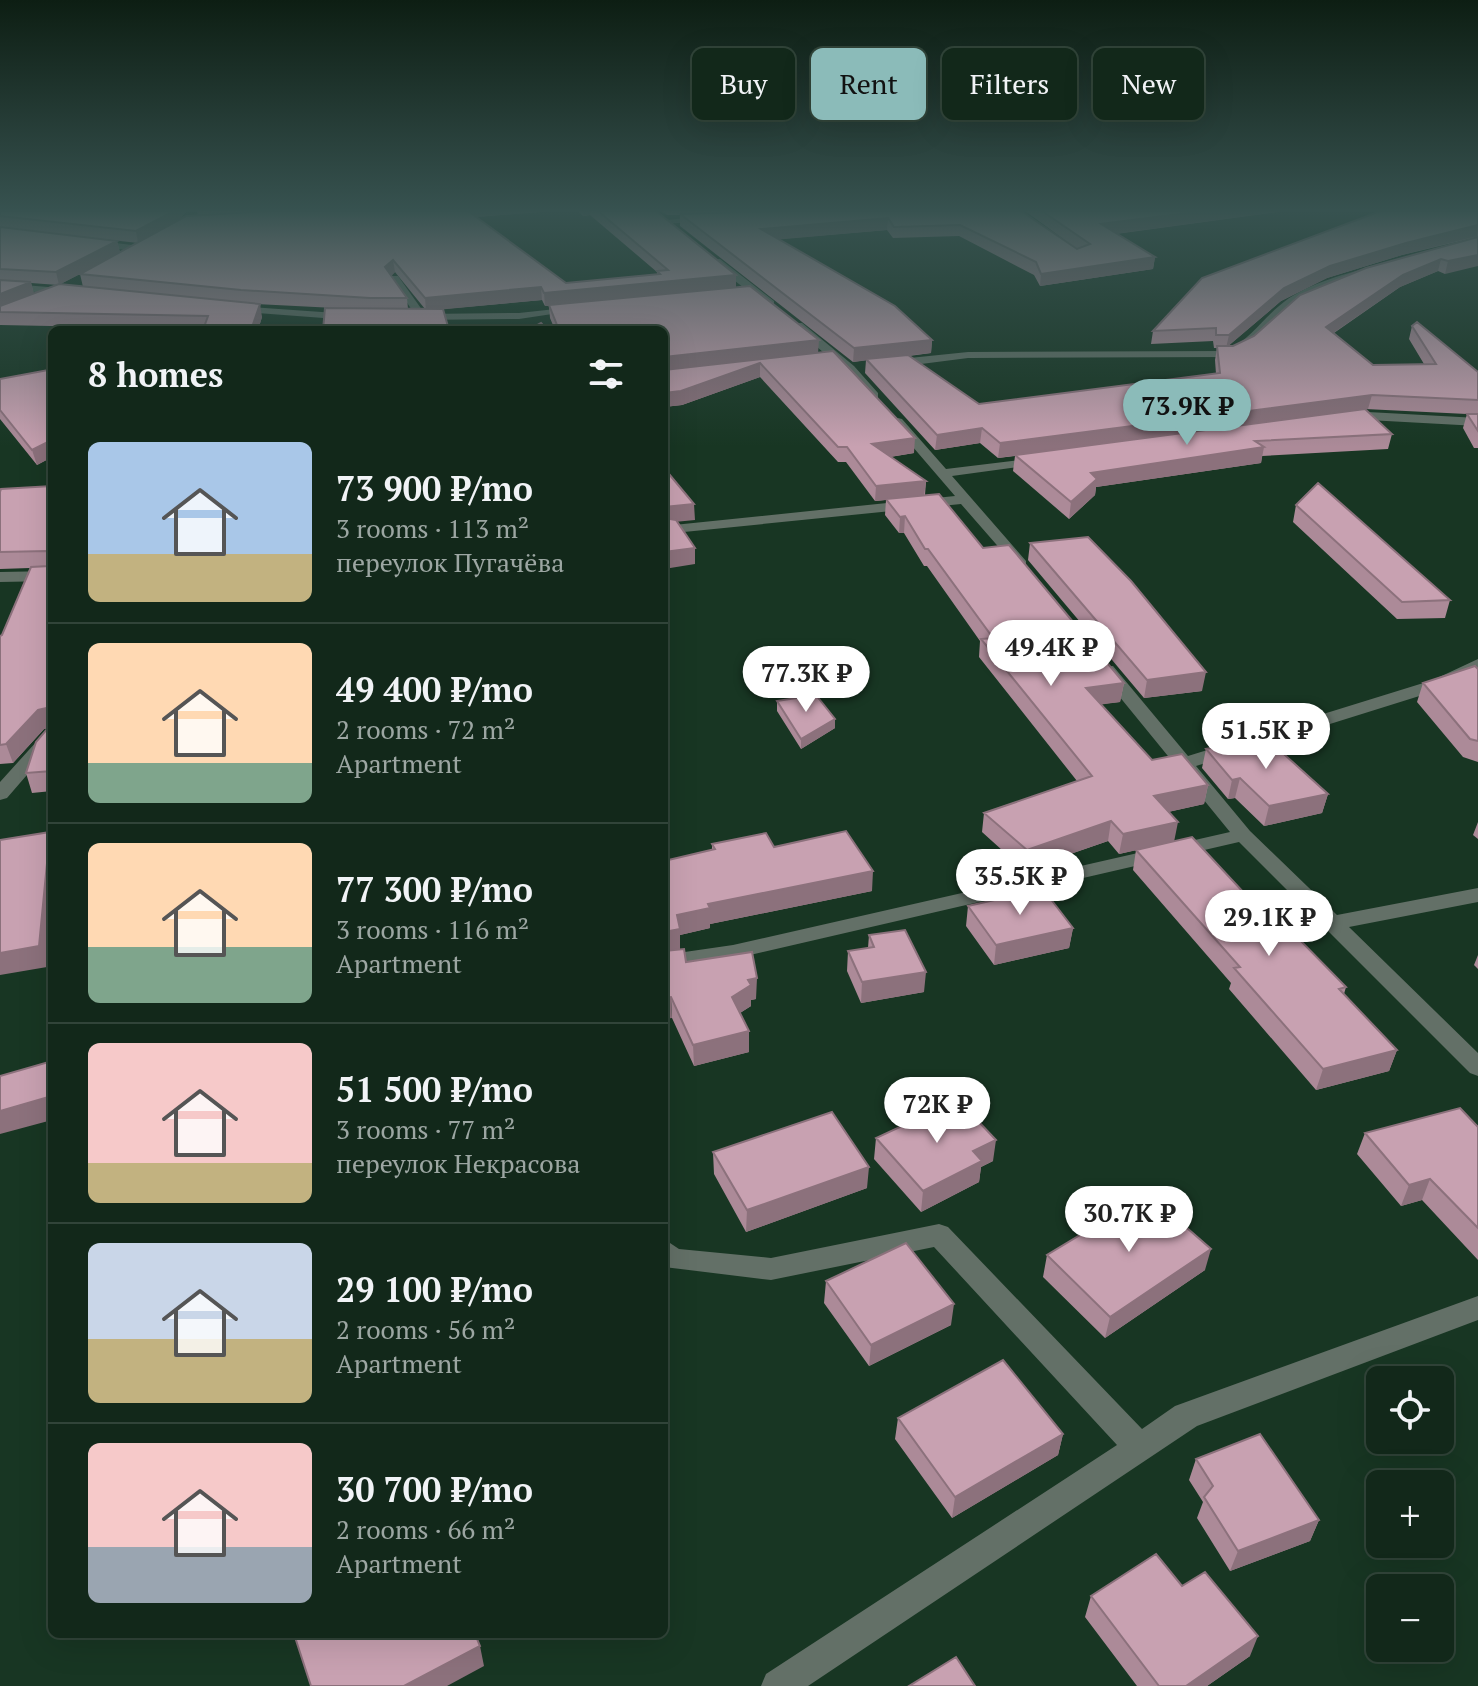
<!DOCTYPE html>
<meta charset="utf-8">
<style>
body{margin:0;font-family:"PT Serif",serif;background:#1b3023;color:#f1f3f6;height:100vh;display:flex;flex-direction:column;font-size:30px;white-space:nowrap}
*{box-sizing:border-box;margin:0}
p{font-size:26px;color:#9ca6a2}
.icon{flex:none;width:44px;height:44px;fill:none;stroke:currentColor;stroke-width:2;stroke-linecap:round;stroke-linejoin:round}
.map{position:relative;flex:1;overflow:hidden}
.side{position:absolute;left:48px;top:326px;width:620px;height:1312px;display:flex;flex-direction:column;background:#12281a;border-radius:12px;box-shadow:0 8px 32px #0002,0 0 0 2px #314439}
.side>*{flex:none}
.guide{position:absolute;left:692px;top:48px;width:666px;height:72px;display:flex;gap:16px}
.fabs{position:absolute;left:1366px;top:1366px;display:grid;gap:16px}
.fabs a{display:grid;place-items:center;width:88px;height:88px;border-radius:12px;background:#12281a;box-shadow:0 8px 32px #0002,0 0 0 2px #314439;font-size:40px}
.price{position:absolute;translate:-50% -68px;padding:0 18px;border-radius:28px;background:#fff;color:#222;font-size:26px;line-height:52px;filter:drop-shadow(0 2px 4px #0008)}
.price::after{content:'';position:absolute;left:50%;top:48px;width:24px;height:18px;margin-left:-12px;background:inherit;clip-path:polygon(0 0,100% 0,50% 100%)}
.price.current{background:#8bbbb9;color:#111}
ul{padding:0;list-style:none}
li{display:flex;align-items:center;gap:24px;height:200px;padding:0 40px}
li+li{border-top:2px solid #314439}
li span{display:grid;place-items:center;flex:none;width:224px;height:160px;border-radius:12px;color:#555}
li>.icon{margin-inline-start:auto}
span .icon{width:96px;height:96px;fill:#fffc;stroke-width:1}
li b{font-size:34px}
h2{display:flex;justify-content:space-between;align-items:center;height:96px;padding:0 40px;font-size:34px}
.tag{padding:0 28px;border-radius:12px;background:#12281a;box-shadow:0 8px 32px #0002,0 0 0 2px #314439;font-size:28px;line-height:72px}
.tag.current{background:#8bbbb9;color:#111}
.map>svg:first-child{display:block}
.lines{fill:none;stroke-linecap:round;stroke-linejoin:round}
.minor{fill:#637067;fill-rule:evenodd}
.wall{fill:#ac8a98;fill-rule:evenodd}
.shaded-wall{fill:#8c717c}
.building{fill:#c8a1b1;stroke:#8c717c;stroke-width:2}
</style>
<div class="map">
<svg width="1478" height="1686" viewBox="0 0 1478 1686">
<rect width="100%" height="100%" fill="#183623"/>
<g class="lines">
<!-- minor -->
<path class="minor" d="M 706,216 L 709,221 L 662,224 L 657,221 Z
M 91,240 L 140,246 L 145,249 L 140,252 L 88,245 Z
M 712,259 L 720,259 L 774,301 L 774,305 L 766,305 L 712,263 Z
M 1371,267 L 1375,272 C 1346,281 1311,290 1287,310 C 1266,327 1257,348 1229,357 L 968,358 L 890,368 L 884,364 L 890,360 L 968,352 L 1227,351 C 1250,339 1260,322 1279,306 C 1303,285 1341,275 1371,267 Z
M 390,276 L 398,276 L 425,314 L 519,313 L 574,307 L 579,310 L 519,319 L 418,320 L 413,317 L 415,315 Z
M 0,283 L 72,289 L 77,292 L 72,295 L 0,289 Z
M 235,306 L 350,314 L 355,317 L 350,320 L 231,311 L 230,309 Z
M 794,323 L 802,323 L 854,366 L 878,393 L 878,399 L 870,399 L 846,372 L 794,327 Z
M 1368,412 L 1478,418 L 1478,426 L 1368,420 L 1348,422 L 1342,418 Z
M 898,418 L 902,419 L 946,469 L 1044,457 L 1046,460 L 1039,464 L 952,476 L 1026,561 L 1026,567 L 1016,567 L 961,504 L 664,534 L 664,526 L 955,496 L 894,425 L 892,422 Z
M 52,571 L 52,581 L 0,582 L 0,572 Z
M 1478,659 L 1478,671 L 1445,688 L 1196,766 L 1250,831 L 1337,915 L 1478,888 L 1478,902 L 1349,927 L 1478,1053 L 1478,1076 L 1470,1073 L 1239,842 L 733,959 L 664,969 L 664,955 L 733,945 L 1230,832 L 1101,674 L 1101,666 L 1113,666 L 1188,756 L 1433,680 Z
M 52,730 L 52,746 L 7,798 L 0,800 L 0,782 L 46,731 Z
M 939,1224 L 948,1227 L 1142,1429 L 1175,1406 L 1478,1296 L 1478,1320 L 1197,1426 L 808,1686 L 761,1686 L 766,1674 L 1117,1445 L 934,1247 L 771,1280 L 664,1267 L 664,1239 L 679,1249 L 771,1258 Z"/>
</g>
<!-- wall -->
<path class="wall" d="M 0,211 L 187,211 L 177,222 L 198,216 L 197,211 L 552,211 L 476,217 L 566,283 L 657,274 L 657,272 L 590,215 L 583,216 L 578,211 L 656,211 L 736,275 L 736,288 L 818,353 L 914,453 L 890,457 L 926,481 L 925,495 L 983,548 L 1124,683 L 1120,702 L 1101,704 L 1152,760 L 1208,785 L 1204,804 L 1168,812 L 1174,841 L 1286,938 L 1346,987 L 1344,994 L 1397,1050 L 1389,1071 L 1316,1090 L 1229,989 L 1231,983 L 1133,870 L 1136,850 L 1119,854 L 1108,841 L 1024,870 L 982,832 L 984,813 L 1077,781 L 979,657 L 980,641 L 927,566 L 924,566 L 904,533 L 899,533 L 885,515 L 886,500 L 875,501 L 846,462 L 838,462 L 760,377 L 682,405 L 664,407 L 664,330 L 555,330 L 550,318 L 549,306 L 545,306 L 542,300 L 443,309 L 335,308 L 256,304 L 262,317 L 258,330 L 203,330 L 203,329 L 0,325 ZM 50,233 L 138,243 L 120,252 L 117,241 ZM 94,267 L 80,274 L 83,287 L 60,284 ZM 395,272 L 425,309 L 408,309 L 407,298 L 391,276 ZM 31,283 L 58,285 L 34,294 Z
M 661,211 L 1021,211 L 1077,249 L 1025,211 L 1284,211 L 1116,234 L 1155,257 L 1153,269 L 1040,286 L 1034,275 L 959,236 L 893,238 L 887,230 L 779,239 L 932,340 L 931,353 L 909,356 L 979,404 L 1216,374 L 1215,360 L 1217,348 L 1214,348 L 1213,341 L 1151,344 L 1153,331 L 1478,211 L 1478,237 L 1402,255 L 1327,278 L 1281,301 L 1228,346 L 1233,346 L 1478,237 L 1445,274 L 1438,271 L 1400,287 L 1334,333 L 1373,365 L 1424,364 L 1409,339 L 1412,326 L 1478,372 L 1478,448 L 1474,448 L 1463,428 L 1467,414 L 1365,409 L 1392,434 L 1388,449 L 1262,456 L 1261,463 L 1096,487 L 1095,495 L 1069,519 L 1013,471 L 1015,456 L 998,458 L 980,443 L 935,450 L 865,373 L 866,360 L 853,362 L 680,226 L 680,215 L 667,215 Z
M 52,375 L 52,457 L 37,465 L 0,419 L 0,379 Z
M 52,486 L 52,791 L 32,793 L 26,773 L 48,728 L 44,729 L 13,763 L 0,764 L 0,636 L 2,635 L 30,568 L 0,569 L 0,492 Z
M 1296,505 L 1450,600 L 1445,618 L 1397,619 L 1293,522 Z
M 1030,543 L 1202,691 L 1144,698 L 1028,560 Z
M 1478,669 L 1478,762 L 1463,757 L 1417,702 L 1423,683 Z
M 777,701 L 835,728 L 801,749 L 777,711 Z
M 1206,749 L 1328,794 L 1322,813 L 1264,826 L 1235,798 L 1228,799 L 1202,768 Z
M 1478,822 L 1478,839 L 1473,835 Z
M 712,844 L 774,847 L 872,891 L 710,924 L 710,928 L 680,935 L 680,949 L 686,962 L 756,999 L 751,1000 L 751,1006 L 740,1013 L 749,1031 L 749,1052 L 694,1066 L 672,1018 L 664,861 L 712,850 Z
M 968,906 L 1073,928 L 1069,948 L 994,965 L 966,926 Z
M 869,935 L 924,992 L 861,1003 L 847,971 L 848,951 L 868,948 Z
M 1478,955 L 1478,969 L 1474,965 Z
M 1478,1127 L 1478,1260 L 1422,1200 L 1401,1206 L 1357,1154 L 1365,1133 Z
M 876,1138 L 993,1161 L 981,1167 L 979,1182 L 921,1212 L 874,1159 Z
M 713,1152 L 867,1188 L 746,1232 L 714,1174 Z
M 1047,1255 L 1205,1270 L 1105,1338 L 1043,1277 Z
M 826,1281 L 951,1325 L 869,1366 L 824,1303 Z
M 898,1418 L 1063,1434 L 1058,1455 L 952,1518 L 895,1439 Z
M 1196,1459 L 1319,1520 L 1310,1541 L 1230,1571 L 1197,1518 L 1203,1502 L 1189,1480 Z
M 1182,1586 L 1250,1656 L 1207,1686 L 1137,1686 L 1085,1617 L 1091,1596 Z"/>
<!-- shaded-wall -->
<path class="shaded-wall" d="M 174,211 L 187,211 L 176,223 L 138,243 L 136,231 Z
M 463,211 L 552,211 L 463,218 Z
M 583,211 L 590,211 L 590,215 L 583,216 Z
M 1203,211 L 1284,211 L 1099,236 L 1101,224 Z
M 888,218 L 887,230 L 761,241 L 761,229 Z
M 1478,225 L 1477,236 L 1402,255 L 1327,278 L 1281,301 L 1226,348 L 1229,335 L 1284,288 L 1330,266 L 1406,243 Z
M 117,241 L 120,253 L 59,285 L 56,272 Z
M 1478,255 L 1478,266 L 1445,274 L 1448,261 Z
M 1155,257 L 1153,269 L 1040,286 L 1041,274 Z
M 1441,259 L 1438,271 L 1400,287 L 1323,340 L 1326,327 L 1403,275 Z
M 393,260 L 395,272 L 387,280 L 385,267 Z
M 736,275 L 736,288 L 545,306 L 544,293 Z
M 31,282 L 34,295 L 0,309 L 0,294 Z
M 541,287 L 542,300 L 426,311 L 425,298 Z
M 260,304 L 262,317 L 258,330 L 251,330 Z
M 819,340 L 818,354 L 664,371 L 664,357 Z
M 932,340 L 931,353 L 853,362 L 854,348 Z
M 760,363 L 760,377 L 682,405 L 664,407 L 664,393 Z
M 1372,395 L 1368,409 L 998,458 L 1000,443 Z
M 982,428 L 980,443 L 935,450 L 937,435 Z
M 915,438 L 914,453 L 871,460 L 872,444 Z
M 52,440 L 52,457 L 37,465 L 32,450 Z
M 1264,447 L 1261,463 L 1096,487 L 1095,495 L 1069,519 L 1071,502 L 1091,473 Z
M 926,481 L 924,496 L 875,501 L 876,486 Z
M 694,504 L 695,520 L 664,523 L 664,507 Z
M 905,516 L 904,533 L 899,533 L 900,517 Z
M 695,548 L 695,564 L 664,569 L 664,552 Z
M 1206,672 L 1202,691 L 1144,698 L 1147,680 Z
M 1124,683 L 1120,702 L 1083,707 L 1086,688 Z
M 46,708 L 52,727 L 44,729 L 13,763 L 6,744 L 38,710 Z
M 835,719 L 835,728 L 801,749 L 801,739 Z
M 1240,778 L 1235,798 L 1228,799 L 1232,780 Z
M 1208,785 L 1204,804 L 1150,816 L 1154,796 Z
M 1328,794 L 1322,813 L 1264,826 L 1269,806 Z
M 1111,821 L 1108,841 L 1024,870 L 1027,850 Z
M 1178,822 L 1174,842 L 1119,854 L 1123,834 Z
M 50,832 L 52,839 L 52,902 L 47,967 L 0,975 L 0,953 Z
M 873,871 L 872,891 L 710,924 L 710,928 L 680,935 L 680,950 L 664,953 L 664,932 L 677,915 L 708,904 Z
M 1073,928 L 1069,948 L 994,965 L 996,945 Z
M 926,972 L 924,992 L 861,1003 L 862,982 Z
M 757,978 L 756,999 L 751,1000 L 751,1006 L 732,1018 L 732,997 L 748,980 Z
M 671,997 L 672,1018 L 664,1019 L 664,998 Z
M 749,1031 L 749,1052 L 694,1066 L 693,1045 Z
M 1397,1050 L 1389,1071 L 1316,1090 L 1323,1069 Z
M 52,1096 L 52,1120 L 0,1134 L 0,1111 Z
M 996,1140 L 993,1161 L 981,1167 L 979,1182 L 921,1212 L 923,1191 L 973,1151 Z
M 869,1167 L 867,1188 L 746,1232 L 747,1210 Z
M 1430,1179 L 1422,1200 L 1401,1206 L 1409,1185 Z
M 1211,1249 L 1205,1270 L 1105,1338 L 1110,1317 Z
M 954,1304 L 951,1325 L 869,1366 L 871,1345 Z
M 1063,1434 L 1058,1455 L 952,1518 L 955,1497 Z
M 1319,1520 L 1310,1541 L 1230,1571 L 1238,1551 Z
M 1258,1636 L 1250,1656 L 1207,1686 L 1186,1686 Z
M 480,1646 L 484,1666 L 447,1686 L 404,1686 Z"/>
<!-- building -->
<path class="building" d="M 0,211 L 174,211 L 136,231 L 0,216 Z
M 271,211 L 468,211 L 566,283 L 660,274 L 657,271 L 668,270 L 598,211 L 656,211 L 736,275 L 544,293 L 541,287 L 425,298 L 393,260 L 385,267 L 407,298 L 370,298 L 241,290 L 80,274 L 186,216 Z
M 790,211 L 1021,211 L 1077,249 L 1090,244 L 1042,211 L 1203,211 L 1101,224 L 1155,257 L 1041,274 L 1036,262 L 960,225 L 894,227 L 888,218 L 761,229 L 895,306 L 932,340 L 854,348 L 680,214 Z
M 1381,211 L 1478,211 L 1478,225 L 1406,243 L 1330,266 L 1284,288 L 1229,335 L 1216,335 L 1216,328 L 1153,331 L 1202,278 Z
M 0,227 L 117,241 L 56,272 L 0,269 Z
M 1478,237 L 1478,255 L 1448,261 L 1441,259 L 1403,275 L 1326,327 L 1373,365 L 1436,364 L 1412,326 L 1417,322 L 1478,372 L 1478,400 L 1372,395 L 1000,443 L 982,428 L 937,435 L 866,359 L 908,355 L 979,404 L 1220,373 L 1217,346 L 1233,346 L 1254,336 L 1300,295 L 1366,268 Z
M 0,280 L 31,282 L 0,294 Z
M 59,284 L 260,304 L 251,330 L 203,330 L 208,316 L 0,312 L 0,306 Z
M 750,286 L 819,340 L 664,357 L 664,330 L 559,330 L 549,305 Z
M 325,308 L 443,309 L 449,330 L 323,330 Z
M 541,323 L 547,330 L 533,330 L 532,328 Z
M 833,351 L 915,438 L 872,444 L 926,481 L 876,486 L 847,447 L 838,447 L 760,363 L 681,391 L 664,393 L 664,370 Z
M 48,370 L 52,375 L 52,440 L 32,450 L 0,410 L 0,379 Z
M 1365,409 L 1392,434 L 1255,441 L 1264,447 L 1091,473 L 1097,479 L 1071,502 L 1015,455 Z
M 1467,414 L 1478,414 L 1478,431 Z
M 664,468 L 694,504 L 664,507 Z
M 1318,483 L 1450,600 L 1402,602 L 1296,505 Z
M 52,486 L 52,771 L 26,773 L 36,742 L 49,727 L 49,711 L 46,708 L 38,710 L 6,744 L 0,745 L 0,636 L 2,635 L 31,567 L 49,566 L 47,551 L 0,552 L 0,492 L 1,489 Z
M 939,494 L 983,548 L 1009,545 L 1124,683 L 1086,688 L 1152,760 L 1182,754 L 1208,785 L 1154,796 L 1178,822 L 1123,834 L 1111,821 L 1027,850 L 984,813 L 1092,776 L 981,639 L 993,638 L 928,549 L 925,549 L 905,516 L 900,517 L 886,499 Z
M 664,518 L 676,520 L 695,548 L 664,552 Z
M 1088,537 L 1131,581 L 1206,672 L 1147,680 L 1030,543 Z
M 1475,666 L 1478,669 L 1478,741 L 1470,739 L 1423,683 Z
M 816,695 L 835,719 L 801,739 L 777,701 Z
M 1265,737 L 1328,794 L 1269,806 L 1240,778 L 1232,780 L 1206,749 Z
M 846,831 L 873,871 L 708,904 L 710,908 L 677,915 L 680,929 L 664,932 L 664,861 L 715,849 L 712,844 L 766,833 L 774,847 Z
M 50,832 L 39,946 L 0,953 L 0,840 Z
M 1192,837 L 1286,938 L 1296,936 L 1346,987 L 1339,989 L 1397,1050 L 1323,1069 L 1234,968 L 1240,967 L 1136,850 Z
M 1043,889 L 1073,928 L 996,945 L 968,906 Z
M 905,930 L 926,972 L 862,982 L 848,951 L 874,947 L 869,935 Z
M 684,949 L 686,962 L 752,952 L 757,978 L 748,980 L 751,985 L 732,997 L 749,1031 L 693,1045 L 671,997 L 664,998 L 664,951 Z
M 52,1061 L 52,1096 L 0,1111 L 0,1076 Z
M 958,1100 L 996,1140 L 973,1151 L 982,1161 L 923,1191 L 876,1138 Z
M 1460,1108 L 1478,1127 L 1478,1228 L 1430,1179 L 1409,1185 L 1365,1133 Z
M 832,1112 L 869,1167 L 747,1210 L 713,1152 Z
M 1148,1194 L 1211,1249 L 1110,1317 L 1047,1255 Z
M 906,1243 L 954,1304 L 871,1345 L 826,1281 Z
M 1003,1360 L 1063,1434 L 955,1497 L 898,1418 Z
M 1260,1434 L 1319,1520 L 1238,1551 L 1204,1497 L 1213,1486 L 1196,1459 Z
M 1156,1554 L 1182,1586 L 1205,1572 L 1258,1636 L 1186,1686 L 1159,1686 L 1091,1596 Z
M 294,1634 L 475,1634 L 480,1646 L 404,1686 L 311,1686 Z
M 956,1657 L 975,1686 L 909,1686 Z"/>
<!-- sky -->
<linearGradient id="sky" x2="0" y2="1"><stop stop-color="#0d1e13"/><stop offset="0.47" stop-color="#375250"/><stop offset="1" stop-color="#375250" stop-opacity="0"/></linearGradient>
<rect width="1478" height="447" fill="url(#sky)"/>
</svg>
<div class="fabs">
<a><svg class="icon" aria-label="locate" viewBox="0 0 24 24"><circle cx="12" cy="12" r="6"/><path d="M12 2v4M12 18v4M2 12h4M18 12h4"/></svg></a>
<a>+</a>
<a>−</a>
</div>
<b class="price current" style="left:1187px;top:447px">73.9K ₽</b>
<b class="price" style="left:1051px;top:688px">49.4K ₽</b>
<b class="price" style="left:806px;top:714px">77.3K ₽</b>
<b class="price" style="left:1266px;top:771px">51.5K ₽</b>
<b class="price" style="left:1020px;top:917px">35.5K ₽</b>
<b class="price" style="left:1269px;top:958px">29.1K ₽</b>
<b class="price" style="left:937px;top:1145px">72K ₽</b>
<b class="price" style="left:1129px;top:1254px">30.7K ₽</b>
<div class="guide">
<a class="tag">Buy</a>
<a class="tag current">Rent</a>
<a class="tag">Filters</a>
<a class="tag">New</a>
</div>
<section class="side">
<h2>8 homes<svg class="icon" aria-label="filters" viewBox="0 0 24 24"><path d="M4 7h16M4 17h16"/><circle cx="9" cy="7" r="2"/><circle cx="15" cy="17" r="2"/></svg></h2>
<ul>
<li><span style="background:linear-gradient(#a9c7e8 70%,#c2b280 0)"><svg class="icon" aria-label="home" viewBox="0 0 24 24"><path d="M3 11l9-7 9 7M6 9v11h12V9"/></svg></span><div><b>73 900 ₽/mo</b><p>3 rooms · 113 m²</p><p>переулок Пугачёва</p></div></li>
<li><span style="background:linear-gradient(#ffd9b3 75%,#7fa58c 0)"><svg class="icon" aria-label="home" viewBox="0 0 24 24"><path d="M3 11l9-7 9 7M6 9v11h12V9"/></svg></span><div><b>49 400 ₽/mo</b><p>2 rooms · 72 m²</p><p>Apartment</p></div></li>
<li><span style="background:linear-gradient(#ffd9b3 65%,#7fa58c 0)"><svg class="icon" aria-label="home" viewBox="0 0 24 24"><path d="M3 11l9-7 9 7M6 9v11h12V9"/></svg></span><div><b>77 300 ₽/mo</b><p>3 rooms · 116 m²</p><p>Apartment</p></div></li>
<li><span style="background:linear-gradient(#f6c9c9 75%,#c2b280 0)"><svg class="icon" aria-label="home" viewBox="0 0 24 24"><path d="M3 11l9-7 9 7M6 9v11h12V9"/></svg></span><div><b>51 500 ₽/mo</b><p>3 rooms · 77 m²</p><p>переулок Некрасова</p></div></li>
<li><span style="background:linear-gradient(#c9d6e8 60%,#c2b280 0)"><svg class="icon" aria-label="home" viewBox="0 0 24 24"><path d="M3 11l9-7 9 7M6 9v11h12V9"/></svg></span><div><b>29 100 ₽/mo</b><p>2 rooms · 56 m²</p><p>Apartment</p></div></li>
<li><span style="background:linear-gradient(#f6c9c9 65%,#9aa5b1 0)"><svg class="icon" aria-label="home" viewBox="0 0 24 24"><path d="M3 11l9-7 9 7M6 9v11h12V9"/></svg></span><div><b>30 700 ₽/mo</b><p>2 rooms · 66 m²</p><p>Apartment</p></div></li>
</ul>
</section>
</div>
